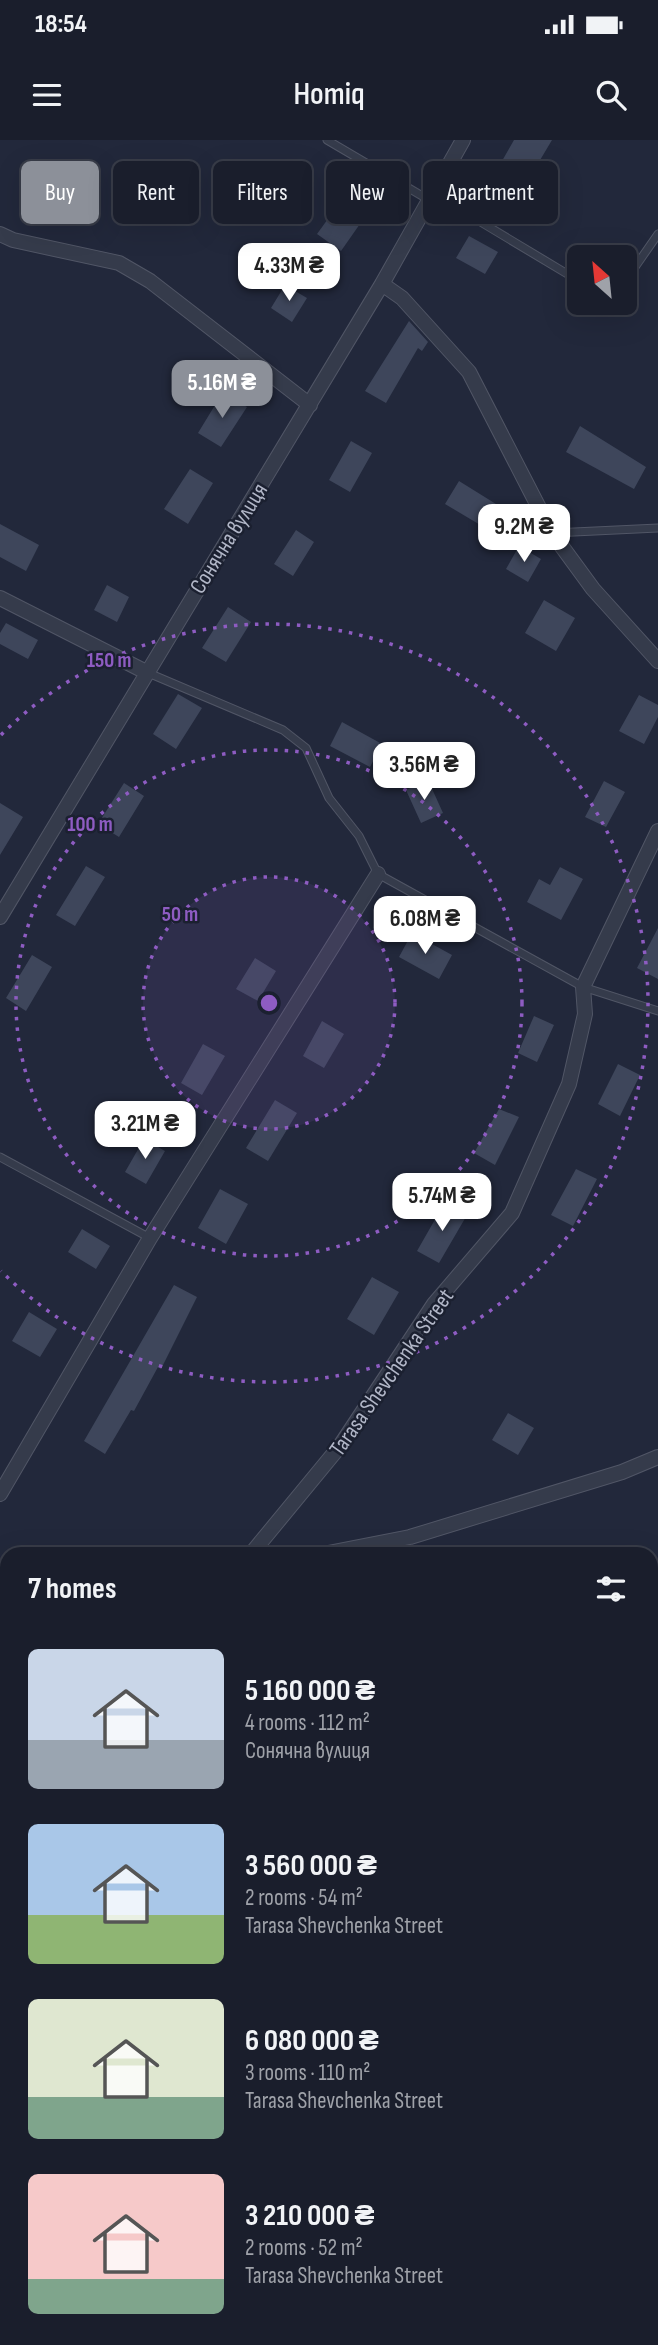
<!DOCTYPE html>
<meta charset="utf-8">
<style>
body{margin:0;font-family:"Sofia Sans Condensed",sans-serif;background:#232734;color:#f1f3f6;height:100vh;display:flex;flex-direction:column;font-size:26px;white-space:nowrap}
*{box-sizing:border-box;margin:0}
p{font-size:23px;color:#9fa2a9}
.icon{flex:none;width:38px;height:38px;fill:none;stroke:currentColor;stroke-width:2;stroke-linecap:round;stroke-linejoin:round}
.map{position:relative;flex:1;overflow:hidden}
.details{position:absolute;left:0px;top:1407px;width:658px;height:798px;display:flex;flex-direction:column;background:#1a1e2c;border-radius:21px 21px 0 0;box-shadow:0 7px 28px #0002,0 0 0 2px #383c48}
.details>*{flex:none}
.hud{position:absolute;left:21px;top:21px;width:616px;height:63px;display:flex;gap:14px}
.needle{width:46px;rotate:333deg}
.tools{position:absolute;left:567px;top:105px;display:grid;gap:14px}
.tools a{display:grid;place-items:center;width:70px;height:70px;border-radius:10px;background:#1a1e2c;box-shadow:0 7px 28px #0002,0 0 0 2px #383c48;font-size:35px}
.price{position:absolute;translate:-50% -60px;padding:0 16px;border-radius:14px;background:#fff;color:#222;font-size:23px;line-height:46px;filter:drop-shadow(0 2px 4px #0008)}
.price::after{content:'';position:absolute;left:50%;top:42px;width:21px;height:16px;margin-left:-10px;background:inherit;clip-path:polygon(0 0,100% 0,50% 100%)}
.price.current{background:#8c9099;color:#fff}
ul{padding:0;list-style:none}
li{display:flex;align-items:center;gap:21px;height:175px;padding:0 28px}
li span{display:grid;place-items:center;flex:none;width:196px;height:140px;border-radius:10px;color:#555}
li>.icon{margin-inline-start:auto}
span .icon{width:84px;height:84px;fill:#fffc;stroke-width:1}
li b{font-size:30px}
h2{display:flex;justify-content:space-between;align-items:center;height:84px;padding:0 28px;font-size:30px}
.pill{padding:0 24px;border-radius:10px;background:#1a1e2c;box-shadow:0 7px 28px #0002,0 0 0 2px #383c48;font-size:24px;line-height:63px}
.pill.current{background:#8c9099;color:#fff}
.status{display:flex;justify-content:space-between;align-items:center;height:49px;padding:0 35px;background:#1a1e2c;direction:ltr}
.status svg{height:19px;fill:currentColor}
header{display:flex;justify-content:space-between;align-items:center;height:91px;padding:0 28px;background:#1a1e2c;font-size:32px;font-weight:600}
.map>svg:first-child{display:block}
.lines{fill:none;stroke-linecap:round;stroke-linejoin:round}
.stream{stroke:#354162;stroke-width:5}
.building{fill:#3e465b}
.service-casing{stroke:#515666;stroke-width:9}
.minor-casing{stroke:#515666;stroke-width:16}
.service{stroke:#353b4b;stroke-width:7}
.minor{stroke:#353b4b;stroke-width:14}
.ring{fill:none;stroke:#8e5cc2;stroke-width:3.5;stroke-dasharray:3.5 7}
.labels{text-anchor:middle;stroke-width:5;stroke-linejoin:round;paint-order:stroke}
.street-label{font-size:23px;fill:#b1b6c7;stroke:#1b2030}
.centre{fill:#8e5cc2;stroke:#1b2030;stroke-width:3.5}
.ring-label{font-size:21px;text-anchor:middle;font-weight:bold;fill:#8e5cc2;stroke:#1b2030;stroke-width:5;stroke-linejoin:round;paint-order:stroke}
</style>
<div class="status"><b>18:54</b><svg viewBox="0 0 49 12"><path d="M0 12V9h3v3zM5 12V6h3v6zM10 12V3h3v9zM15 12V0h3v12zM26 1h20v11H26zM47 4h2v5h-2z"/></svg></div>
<header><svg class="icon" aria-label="menu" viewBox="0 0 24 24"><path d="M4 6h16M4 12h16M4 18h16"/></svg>Homiq<svg class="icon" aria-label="search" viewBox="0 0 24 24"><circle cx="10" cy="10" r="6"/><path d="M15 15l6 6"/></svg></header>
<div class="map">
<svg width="658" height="2205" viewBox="0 0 658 2205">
<rect width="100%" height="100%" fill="#22283b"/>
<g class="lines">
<!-- stream -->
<path class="stream" d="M 651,1998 L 658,1993
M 456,2198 L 459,2205"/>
</g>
<!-- building -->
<path class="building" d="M 514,0 L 552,0 L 530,37 L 502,21 Z
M 338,65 L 362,81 L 341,111 L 317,94 Z
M 469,96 L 498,112 L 485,134 L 456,118 Z
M 285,145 L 307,158 L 292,182 L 271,168 Z
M 409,181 L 428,202 L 422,211 L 418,208 L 386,263 L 365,251 Z
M 223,252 L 247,267 L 221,307 L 198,293 Z
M 580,286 L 646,327 L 634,349 L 566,312 Z
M 351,301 L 372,313 L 350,352 L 329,340 Z
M 190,329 L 213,343 L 188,384 L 164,369 Z
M 459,341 L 496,364 L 482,386 L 445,364 Z
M 0,384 L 39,405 L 26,431 L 0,417 Z
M 296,390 L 314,402 L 293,436 L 274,424 Z
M 519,406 L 541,419 L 528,442 L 506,429 Z
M 107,445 L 129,457 L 117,482 L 94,470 Z
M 544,460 L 575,478 L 556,511 L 525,493 Z
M 228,467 L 251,482 L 226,522 L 202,508 Z
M 6,483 L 38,500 L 28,519 L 0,504 L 0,493 Z
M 178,554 L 202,568 L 176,609 L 153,594 Z
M 639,555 L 658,565 L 658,577 L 644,604 L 619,591 Z
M 342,582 L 382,604 L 370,627 L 330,606 Z
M 428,640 L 443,673 L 421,683 L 406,650 Z
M 604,641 L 625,652 L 606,687 L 585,677 Z
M 124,643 L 144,656 L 119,697 L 98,684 Z
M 0,663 L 23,677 L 0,715 Z
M 86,726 L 105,737 L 75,786 L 56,775 Z
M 560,727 L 583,739 L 561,780 L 527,762 L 539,739 L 550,745 Z
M 658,788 L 658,839 L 637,828 Z
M 412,793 L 452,815 L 439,839 L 399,817 Z
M 32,815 L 52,827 L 26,871 L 6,858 Z
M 255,818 L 276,831 L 258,861 L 236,849 Z
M 534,876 L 554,885 L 537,922 L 518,913 Z
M 322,881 L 344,894 L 324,928 L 303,916 Z
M 203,904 L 225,916 L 202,955 L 181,943 Z
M 618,924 L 640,935 L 620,976 L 598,964 Z
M 275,960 L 297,973 L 268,1021 L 246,1008 Z
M 499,969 L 519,977 L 495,1025 L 474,1013 Z
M 144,999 L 165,1011 L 146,1044 L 125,1032 Z
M 576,1029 L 597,1039 L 573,1086 L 551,1075 Z
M 220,1049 L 248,1064 L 226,1104 L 198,1088 Z
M 445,1062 L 467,1075 L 439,1123 L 417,1111 Z
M 82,1089 L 110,1106 L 96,1129 L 68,1112 Z
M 372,1137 L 399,1152 L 374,1195 L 347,1179 Z
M 174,1145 L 197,1157 L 161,1229 L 158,1227 L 134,1271 L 131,1270 L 105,1314 L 84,1301 Z
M 29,1172 L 57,1189 L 40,1217 L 12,1201 Z
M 508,1273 L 534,1288 L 518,1315 L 492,1300 Z"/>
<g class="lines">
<defs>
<path id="service" d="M 327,0 L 429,60
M 434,54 L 579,141
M 625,136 L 633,130 L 658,94
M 553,393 L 658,388
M 146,532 L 283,590 L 306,608 L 329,658 L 359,696 L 378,734 L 583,847 L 658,871
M 0,1017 L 150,1098
M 0,1710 L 7,1732"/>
<path id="minor" d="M 0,94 L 13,100 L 119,123 L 150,141 L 310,265
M 382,144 L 402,158 L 469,232 L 552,393 L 593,449 L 658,521
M 0,458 L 146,532
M 0,777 L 382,144 L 463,0
M 0,1354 L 150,1098 L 378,734
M 251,1414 L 340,1306 L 434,1164 L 512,1073 L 569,944 L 585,874 L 583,847 L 658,691
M 323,1414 L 410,1397 L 622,1332 L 658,1317
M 0,1474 L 7,1472
M 0,1757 L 7,1754
M 0,2143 L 7,2148
M 78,2198 L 88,2205"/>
</defs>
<!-- service casing -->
<use href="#service" class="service-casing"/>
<!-- minor casing -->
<use href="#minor" class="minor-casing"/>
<!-- service -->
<use href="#service" class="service"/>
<!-- minor -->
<use href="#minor" class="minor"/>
</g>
<!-- distance rings -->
<circle cx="269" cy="863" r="126" fill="#8e5cc2" fill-opacity=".12"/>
<g class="ring">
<circle cx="269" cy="863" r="126"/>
<circle cx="269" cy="863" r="253"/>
<path d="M1 595A379 379 0 1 1 1 1131"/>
</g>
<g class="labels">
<!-- street labels -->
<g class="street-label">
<text transform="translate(228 398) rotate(-58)" y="8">Сонячна вулиця</text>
<text transform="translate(391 1232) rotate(-55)" y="8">Tarasa Shevchenka Street</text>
</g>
</g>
<circle cx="269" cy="863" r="10" class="centre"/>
<g class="ring-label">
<text x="109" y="527">150 m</text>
<text x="90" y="691">100 m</text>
<text x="180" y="781">50 m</text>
</g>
</svg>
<div class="tools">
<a><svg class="needle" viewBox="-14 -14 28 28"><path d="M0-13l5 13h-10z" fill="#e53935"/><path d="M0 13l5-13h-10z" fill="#9fa2a9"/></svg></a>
</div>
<b class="price" style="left:289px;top:163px">4.33M ₴</b>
<b class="price current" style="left:222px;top:280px">5.16M ₴</b>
<b class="price" style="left:524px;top:424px">9.2M ₴</b>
<b class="price" style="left:424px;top:662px">3.56M ₴</b>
<b class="price" style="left:425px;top:816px">6.08M ₴</b>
<b class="price" style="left:145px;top:1021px">3.21M ₴</b>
<b class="price" style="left:442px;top:1093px">5.74M ₴</b>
<div class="hud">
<a class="pill current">Buy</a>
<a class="pill">Rent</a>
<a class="pill">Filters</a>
<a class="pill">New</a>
<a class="pill">Apartment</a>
</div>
<section class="details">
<h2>7 homes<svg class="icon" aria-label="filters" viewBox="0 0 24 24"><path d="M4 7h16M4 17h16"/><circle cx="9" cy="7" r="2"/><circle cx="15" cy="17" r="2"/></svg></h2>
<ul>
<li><span style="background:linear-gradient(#c9d6e8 65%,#9aa5b1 0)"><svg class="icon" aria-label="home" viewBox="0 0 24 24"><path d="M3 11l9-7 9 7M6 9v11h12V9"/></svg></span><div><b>5 160 000 ₴</b><p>4 rooms · 112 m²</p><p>Сонячна вулиця</p></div></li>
<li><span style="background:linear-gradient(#a9c7e8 65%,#8fb573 0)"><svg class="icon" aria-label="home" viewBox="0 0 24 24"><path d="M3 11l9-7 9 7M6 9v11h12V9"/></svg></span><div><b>3 560 000 ₴</b><p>2 rooms · 54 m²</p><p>Tarasa Shevchenka Street</p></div></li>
<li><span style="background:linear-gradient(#dfe7d0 70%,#7fa58c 0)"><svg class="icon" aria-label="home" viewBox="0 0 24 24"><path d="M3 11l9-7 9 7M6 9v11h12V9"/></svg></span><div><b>6 080 000 ₴</b><p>3 rooms · 110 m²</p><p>Tarasa Shevchenka Street</p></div></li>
<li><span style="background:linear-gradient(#f6c9c9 75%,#7fa58c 0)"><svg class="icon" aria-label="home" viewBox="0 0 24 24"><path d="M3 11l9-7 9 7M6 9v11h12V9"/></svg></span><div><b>3 210 000 ₴</b><p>2 rooms · 52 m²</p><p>Tarasa Shevchenka Street</p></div></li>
</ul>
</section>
</div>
